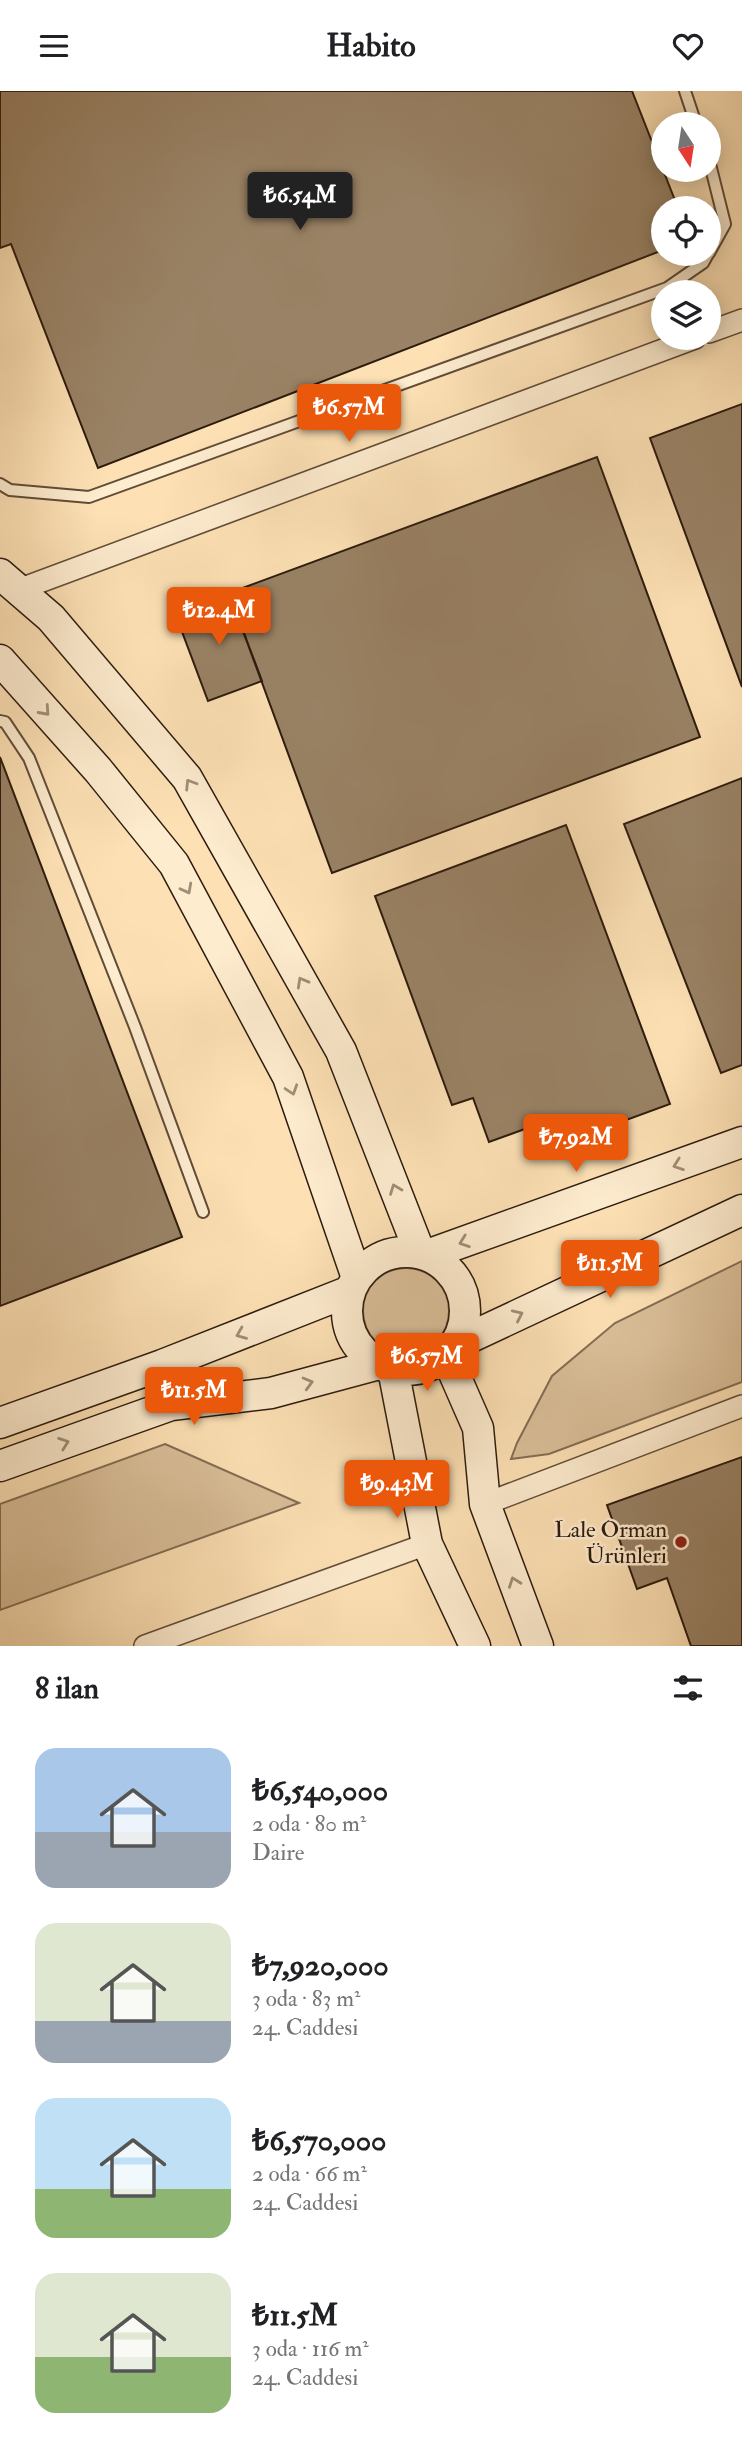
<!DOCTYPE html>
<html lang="tr">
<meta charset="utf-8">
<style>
body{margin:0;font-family:"IM FELL Double Pica",serif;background:#f6f6f6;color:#202124;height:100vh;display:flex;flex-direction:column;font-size:26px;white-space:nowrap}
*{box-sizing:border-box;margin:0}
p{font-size:23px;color:#757577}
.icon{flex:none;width:38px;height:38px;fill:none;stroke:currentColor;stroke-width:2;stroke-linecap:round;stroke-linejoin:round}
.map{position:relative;height:1555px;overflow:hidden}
.sheet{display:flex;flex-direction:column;background:#fff;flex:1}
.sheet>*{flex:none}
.needle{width:46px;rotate:168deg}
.fabs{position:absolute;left:651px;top:21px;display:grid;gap:14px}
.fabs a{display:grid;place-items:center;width:70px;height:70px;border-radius:50%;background:#fff;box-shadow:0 4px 18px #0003;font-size:35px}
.price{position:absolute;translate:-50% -60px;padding:0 16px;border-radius:7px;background:#ea580c;color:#fff;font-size:23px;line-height:46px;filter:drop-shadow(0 2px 4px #0008)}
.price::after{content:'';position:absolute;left:50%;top:42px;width:21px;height:16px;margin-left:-10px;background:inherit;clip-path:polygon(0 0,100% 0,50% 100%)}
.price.on{background:#222;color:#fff}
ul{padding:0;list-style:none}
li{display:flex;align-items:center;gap:21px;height:175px;padding:0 35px}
li span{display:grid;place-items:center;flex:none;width:196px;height:140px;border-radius:21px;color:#555}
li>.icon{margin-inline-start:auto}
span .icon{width:84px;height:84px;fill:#fffc;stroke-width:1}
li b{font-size:30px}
h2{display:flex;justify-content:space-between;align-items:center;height:84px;padding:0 35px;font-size:30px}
header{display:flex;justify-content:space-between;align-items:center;height:91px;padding:0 35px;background:#fff;font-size:32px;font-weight:700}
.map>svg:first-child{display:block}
.green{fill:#dabf99;stroke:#846d54;stroke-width:2}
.building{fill:#998265;stroke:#2d1b0e;stroke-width:2}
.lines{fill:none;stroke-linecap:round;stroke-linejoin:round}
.lane-casing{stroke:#614c38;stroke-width:14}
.street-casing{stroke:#614c38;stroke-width:24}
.secondary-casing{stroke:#2d1b0e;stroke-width:33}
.lane{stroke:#feeccf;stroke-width:10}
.street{stroke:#feeccf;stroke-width:21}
.secondary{stroke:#feeccf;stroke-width:30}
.oneway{stroke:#a08e78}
.poi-dot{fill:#8f2418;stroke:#feeccf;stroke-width:2.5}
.labels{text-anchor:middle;stroke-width:5;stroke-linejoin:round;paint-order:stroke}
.poi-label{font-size:23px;fill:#2d1b0e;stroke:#feeccf;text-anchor:end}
</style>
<header><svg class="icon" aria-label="menu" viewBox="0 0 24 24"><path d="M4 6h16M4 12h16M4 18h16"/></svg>Habito<svg class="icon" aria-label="heart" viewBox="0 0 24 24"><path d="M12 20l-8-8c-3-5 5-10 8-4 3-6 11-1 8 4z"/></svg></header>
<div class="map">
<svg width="742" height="1555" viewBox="0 0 742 1555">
<rect width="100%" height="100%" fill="#fde1b5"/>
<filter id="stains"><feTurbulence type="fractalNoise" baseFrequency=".00286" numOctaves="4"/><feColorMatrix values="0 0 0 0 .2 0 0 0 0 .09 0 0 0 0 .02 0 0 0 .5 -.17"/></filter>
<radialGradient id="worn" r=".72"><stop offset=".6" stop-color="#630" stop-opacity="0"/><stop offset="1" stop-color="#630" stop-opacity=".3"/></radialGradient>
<!-- green -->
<path class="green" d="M 742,1170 L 742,1291 L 549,1363 L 511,1368 L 517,1352 L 552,1285 L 615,1232 Z
M363 1220a43 43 0 1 1 86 0a43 43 0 1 1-86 0Z
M 165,1353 L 299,1412 L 0,1519 L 0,1413 Z"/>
<!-- building -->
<path class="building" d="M 0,0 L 632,0 L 678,117 L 663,117 L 663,159 L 98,377 L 11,153 L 0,157 Z
M 742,313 L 742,596 L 650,347 Z
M 597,366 L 700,646 L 332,782 L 229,502 Z
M 229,502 L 262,590 L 208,610 L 175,522 Z
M 0,666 L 182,1146 L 0,1215 Z
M 742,687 L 742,974 L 721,982 L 624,733 Z
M 566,734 L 670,1013 L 542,1060 L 533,1035 L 489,1051 L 473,1007 L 452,1014 L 375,805 Z
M 742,1366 L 742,1555 L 691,1555 L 667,1487 L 637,1498 L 607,1414 Z"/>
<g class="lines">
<defs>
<path id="lane" d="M 685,0 L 696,33
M 709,69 L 725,133 L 709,162
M 0,393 L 10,399 L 89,406 L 667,197 L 703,172 L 708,163
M 0,630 L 5,631 L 29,667 L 135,936 L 203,1121"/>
<path id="street" d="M 709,241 L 742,229
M 18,499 L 695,247
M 485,1413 L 742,1315
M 145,1555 L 427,1453"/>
<path id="secondary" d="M 0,483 L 51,527 L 187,687 L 341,960 L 420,1162
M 0,569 L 98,679 L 174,773 L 288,986 L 357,1187
M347 1220a59 59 0 1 1 118 0a59 59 0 1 1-118 0Z
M 427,1164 L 742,1051
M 456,1253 L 742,1119
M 446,1264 L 478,1337 L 485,1413 L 538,1555
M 393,1278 L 427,1453 L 475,1555
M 0,1332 L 162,1274 L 350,1200
M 0,1375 L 171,1314 L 271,1302 L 379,1273"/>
</defs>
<!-- lane casing -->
<use href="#lane" class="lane-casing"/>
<!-- street casing -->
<use href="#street" class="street-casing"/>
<!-- secondary casing -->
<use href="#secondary" class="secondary-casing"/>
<!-- lane -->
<use href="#lane" class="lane"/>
<!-- street -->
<use href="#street" class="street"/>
<!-- secondary -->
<use href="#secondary" class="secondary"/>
</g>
<!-- one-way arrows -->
<defs><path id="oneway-chevron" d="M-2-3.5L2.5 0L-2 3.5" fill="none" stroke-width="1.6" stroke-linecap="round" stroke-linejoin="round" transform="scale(1.75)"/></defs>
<g class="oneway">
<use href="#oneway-chevron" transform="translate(45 620) rotate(48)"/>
<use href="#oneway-chevron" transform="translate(190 693) rotate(-122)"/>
<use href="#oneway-chevron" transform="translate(187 798) rotate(62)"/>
<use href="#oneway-chevron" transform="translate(302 891) rotate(-119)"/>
<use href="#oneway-chevron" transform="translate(292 999) rotate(72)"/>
<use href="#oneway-chevron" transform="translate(678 1074) rotate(160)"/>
<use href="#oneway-chevron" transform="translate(395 1098) rotate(-111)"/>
<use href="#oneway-chevron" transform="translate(464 1151) rotate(160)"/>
<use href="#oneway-chevron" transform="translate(518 1224) rotate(-25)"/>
<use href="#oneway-chevron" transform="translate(241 1243) rotate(158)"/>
<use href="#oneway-chevron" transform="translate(308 1292) rotate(-15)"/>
<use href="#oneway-chevron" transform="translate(64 1352) rotate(-20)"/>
<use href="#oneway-chevron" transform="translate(514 1491) rotate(-110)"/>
</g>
<!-- markers -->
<circle class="poi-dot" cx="681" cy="1451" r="7"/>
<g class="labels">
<!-- poi labels -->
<g class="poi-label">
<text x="667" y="1446">Lale Orman<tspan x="667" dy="26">Ürünleri</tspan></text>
</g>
</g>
<rect width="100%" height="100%" filter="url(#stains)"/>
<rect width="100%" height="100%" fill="url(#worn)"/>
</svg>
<div class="fabs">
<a><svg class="needle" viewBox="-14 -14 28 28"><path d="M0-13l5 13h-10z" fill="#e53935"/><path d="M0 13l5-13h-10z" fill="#757577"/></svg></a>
<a><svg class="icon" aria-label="locate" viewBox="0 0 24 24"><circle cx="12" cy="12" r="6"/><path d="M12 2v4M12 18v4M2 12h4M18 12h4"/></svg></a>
<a><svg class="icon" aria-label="layers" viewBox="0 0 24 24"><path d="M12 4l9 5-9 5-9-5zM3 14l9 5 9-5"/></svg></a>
</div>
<b class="price on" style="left:300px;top:141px">₺6.54M</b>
<b class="price" style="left:349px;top:353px">₺6.57M</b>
<b class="price" style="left:219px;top:556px">₺12.4M</b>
<b class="price" style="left:576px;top:1083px">₺7.92M</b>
<b class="price" style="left:610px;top:1209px">₺11.5M</b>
<b class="price" style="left:427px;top:1302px">₺6.57M</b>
<b class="price" style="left:194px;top:1336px">₺11.5M</b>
<b class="price" style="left:397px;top:1429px">₺9.43M</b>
</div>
<section class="sheet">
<h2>8 ilan<svg class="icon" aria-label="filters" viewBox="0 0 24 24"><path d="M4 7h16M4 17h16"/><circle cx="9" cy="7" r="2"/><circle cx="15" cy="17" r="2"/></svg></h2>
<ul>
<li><span style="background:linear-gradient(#a9c7e8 60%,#9aa5b1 0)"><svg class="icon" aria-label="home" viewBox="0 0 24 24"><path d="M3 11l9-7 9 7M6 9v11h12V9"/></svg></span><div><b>₺6,540,000</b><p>2 oda · 80 m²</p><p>Daire</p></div></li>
<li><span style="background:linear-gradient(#dfe7d0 70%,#9aa5b1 0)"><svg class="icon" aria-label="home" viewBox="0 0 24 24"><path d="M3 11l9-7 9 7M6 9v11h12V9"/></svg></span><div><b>₺7,920,000</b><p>3 oda · 83 m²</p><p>24. Caddesi</p></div></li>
<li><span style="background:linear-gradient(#bfe0f5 65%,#8fb573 0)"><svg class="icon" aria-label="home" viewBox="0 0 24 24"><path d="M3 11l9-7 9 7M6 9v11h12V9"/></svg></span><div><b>₺6,570,000</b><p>2 oda · 66 m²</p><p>24. Caddesi</p></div></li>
<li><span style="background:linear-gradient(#dfe7d0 60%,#8fb573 0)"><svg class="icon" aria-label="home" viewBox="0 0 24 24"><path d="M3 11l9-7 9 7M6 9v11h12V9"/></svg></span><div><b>₺11.5M</b><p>3 oda · 116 m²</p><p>24. Caddesi</p></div></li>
</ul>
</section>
